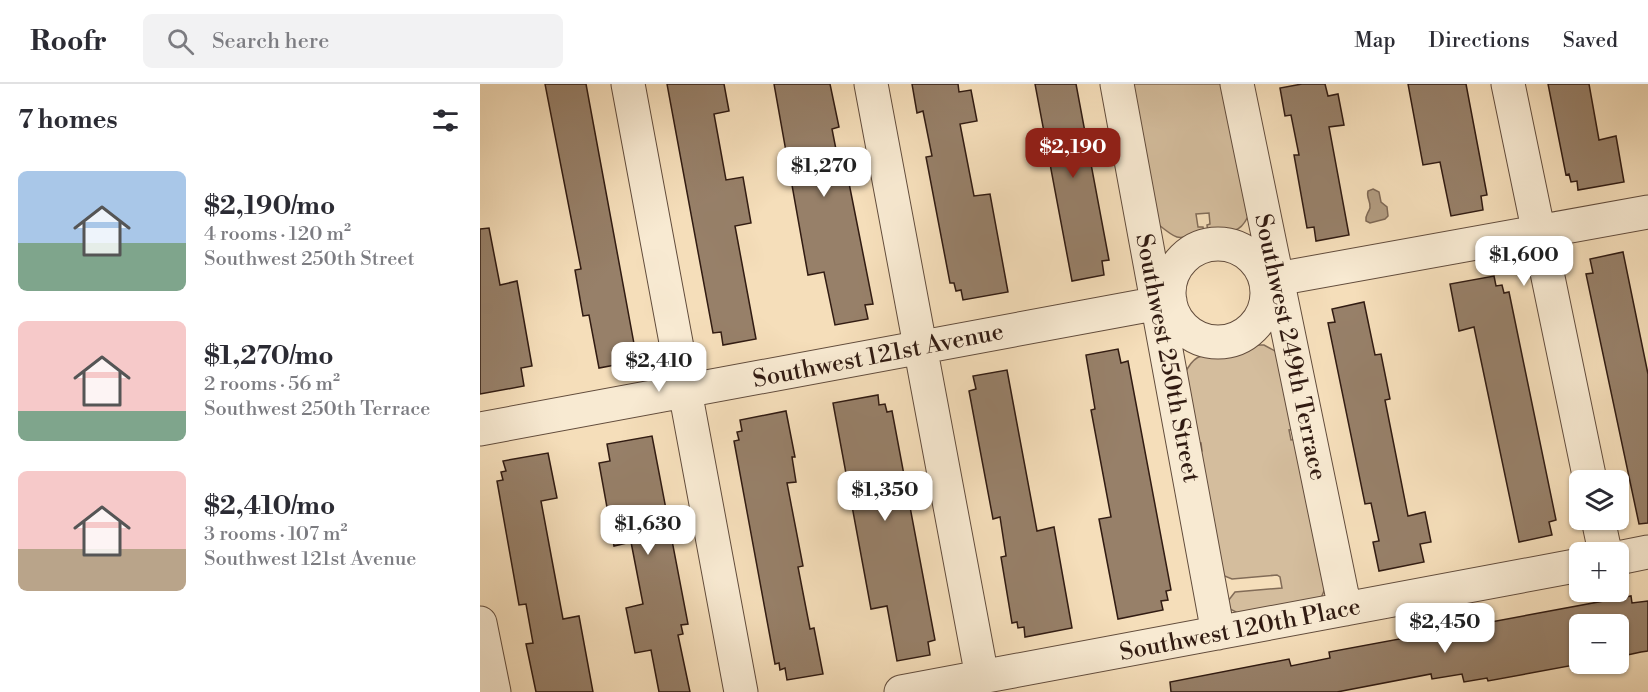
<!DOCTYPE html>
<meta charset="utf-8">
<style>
body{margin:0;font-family:"Libre Bodoni",serif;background:#f2f2f3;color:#2b2b33;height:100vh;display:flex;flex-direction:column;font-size:22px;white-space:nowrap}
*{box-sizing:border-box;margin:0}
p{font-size:20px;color:#7c7c81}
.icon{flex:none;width:33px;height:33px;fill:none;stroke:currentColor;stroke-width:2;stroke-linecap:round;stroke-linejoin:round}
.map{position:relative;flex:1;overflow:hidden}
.side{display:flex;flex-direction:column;background:#fff;width:480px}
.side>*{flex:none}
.controls{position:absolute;left:1089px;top:386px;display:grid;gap:12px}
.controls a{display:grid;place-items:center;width:60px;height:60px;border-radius:9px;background:#fff;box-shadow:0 2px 4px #0004;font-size:30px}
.price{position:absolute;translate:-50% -51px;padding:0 14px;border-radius:12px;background:#fff;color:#222;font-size:20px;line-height:39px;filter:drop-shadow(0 2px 3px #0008)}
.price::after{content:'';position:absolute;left:50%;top:36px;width:18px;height:14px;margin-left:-9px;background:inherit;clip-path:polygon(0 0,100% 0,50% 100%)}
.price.current{background:#8f2418;color:#fff}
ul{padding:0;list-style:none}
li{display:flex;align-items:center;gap:18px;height:150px;padding:0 18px}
li span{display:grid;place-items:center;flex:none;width:168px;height:120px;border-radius:9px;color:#555}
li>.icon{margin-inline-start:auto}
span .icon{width:72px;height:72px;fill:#fffc;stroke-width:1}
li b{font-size:26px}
h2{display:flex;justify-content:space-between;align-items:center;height:72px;padding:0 18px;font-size:26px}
header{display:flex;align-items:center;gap:36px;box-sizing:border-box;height:84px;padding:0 30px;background:#fff;border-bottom:2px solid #e1e1e2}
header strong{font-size:28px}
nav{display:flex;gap:33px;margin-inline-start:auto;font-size:21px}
.search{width:420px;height:54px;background:#f2f2f3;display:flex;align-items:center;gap:15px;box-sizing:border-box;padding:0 21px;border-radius:9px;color:#7c7c81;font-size:22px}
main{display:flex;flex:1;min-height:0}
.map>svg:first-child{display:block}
.green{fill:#d4bd9d;stroke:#826c58;stroke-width:1.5}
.water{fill:#b29c81;stroke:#7e6855;stroke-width:1.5}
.building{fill:#978069;stroke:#311b12;stroke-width:1.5}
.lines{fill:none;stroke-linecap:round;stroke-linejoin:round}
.minor-casing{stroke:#624c3c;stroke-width:35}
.minor{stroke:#f8ead2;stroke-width:33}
.labels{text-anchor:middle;stroke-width:4.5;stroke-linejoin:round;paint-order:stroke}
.street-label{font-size:24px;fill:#311b12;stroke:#f8ead2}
</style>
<header>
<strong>Roofr</strong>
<div class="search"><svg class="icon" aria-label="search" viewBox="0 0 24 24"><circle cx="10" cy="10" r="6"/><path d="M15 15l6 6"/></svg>Search here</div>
<nav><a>Map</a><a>Directions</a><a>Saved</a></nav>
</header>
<main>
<section class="side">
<h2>7 homes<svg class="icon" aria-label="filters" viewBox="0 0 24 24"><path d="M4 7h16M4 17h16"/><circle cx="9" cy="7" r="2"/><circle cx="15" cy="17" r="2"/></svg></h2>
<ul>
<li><span style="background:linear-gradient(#a9c7e8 60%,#7fa58c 0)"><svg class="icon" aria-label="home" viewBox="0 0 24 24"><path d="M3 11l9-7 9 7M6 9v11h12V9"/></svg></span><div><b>$2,190/mo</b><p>4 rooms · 120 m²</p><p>Southwest 250th Street</p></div></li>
<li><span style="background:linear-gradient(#f6c9c9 75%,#7fa58c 0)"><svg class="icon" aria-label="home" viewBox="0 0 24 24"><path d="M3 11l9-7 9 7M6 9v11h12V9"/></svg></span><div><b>$1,270/mo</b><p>2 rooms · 56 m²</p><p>Southwest 250th Terrace</p></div></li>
<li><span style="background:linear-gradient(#f6c9c9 65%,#b9a48a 0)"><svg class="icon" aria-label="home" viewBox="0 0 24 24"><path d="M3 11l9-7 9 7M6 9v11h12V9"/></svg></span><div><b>$2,410/mo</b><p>3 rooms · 107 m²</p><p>Southwest 121st Avenue</p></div></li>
</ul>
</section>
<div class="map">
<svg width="1168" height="608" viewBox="0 0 1168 608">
<rect width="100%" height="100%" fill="#f5deba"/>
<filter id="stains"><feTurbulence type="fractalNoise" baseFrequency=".00333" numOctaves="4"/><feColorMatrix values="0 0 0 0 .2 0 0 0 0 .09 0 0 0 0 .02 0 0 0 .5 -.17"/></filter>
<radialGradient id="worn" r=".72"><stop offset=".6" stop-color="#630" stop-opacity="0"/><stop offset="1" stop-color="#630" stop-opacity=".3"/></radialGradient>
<!-- green -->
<path class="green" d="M 648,0 L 747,0 L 771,126 C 760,153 752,146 728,149 L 727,141 L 730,140 L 729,129 L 716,130 L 718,143 L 723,143 L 724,149 C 698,154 701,159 679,141 Z
M 770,261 L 784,261 L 797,268 L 818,345 L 809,346 L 811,356 L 820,355 L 847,500 L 841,514 L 760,530 L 750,525 L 748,517 L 755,508 L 802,504 L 800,493 L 797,491 L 752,495 L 742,491 L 716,369 L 722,367 L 721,359 L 714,358 L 704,291 C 714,270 721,271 742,269 C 752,268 761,265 770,261 Z"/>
<!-- water -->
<path class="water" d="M 893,105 L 899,108 L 901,118 L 907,123 L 908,132 L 905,135 L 890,139 L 886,137 C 885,131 888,130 890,124 C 891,117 886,114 888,107 Z"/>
<!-- building -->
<path class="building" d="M 65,0 L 106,0 L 155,265 L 148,266 L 151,278 L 119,284 L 109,231 L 103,232 L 95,186 L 101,185 Z
M 187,0 L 244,0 L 249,27 L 234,30 L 246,96 L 263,93 L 271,139 L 255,142 L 276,255 L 243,261 L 241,248 L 233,249 Z
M 294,0 L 350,0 L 359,43 L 352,45 L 360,86 L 362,86 L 364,95 L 368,94 L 393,220 L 385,221 L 388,235 L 355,241 L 344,188 L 328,191 Z
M 432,0 L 478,0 L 479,8 L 491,6 L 497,37 L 480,40 L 494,112 L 510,110 L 528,208 L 483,216 L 481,206 L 476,207 L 474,199 L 470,199 L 446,73 L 452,72 L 443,27 L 437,29 Z
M 555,0 L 596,0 L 629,176 L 622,177 L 624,191 L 592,197 Z
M 822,0 L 845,0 L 848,12 L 858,10 L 864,41 L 849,43 L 869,151 L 836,157 L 834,143 L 827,144 L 814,71 L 819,71 L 811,31 L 805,32 L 800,4 Z
M 928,0 L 986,0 L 1007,111 L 1001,112 L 1003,126 L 971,132 L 960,78 L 943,81 Z
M 1068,0 L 1109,0 L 1119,56 L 1136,52 L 1144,98 L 1098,106 L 1097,97 L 1091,98 L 1089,90 L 1086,91 Z
M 9,144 L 20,201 L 37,197 L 52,282 L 41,284 L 44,302 L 0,310 L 0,145 Z
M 1143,168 L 1168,290 L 1168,439 L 1159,440 L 1106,190 L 1113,189 L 1110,175 Z
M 1014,192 L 1016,202 L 1022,201 L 1024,209 L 1029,208 L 1076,436 L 1069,438 L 1072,451 L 1039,458 L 994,243 L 979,247 L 970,200 Z
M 884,218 L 895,271 L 901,270 L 910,315 L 905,316 L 928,432 L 945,428 L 951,458 L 940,460 L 944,478 L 899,487 L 893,458 L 899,457 L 891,419 L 885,420 L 848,239 L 855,238 L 852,225 Z
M 638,265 L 641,279 L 648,277 L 691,506 L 686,507 L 688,516 L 681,517 L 683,526 L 638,535 L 619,435 L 631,433 L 611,326 L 615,325 L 606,271 Z
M 527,286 L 557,447 L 574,443 L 592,544 L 545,553 L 544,543 L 538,544 L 537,538 L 532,539 L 521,473 L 526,472 L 520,433 L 513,435 L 489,307 L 496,305 L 493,292 Z
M 398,311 L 399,321 L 405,320 L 407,328 L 412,327 L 455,556 L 448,558 L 450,571 L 417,577 L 407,522 L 391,525 L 353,319 Z
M 306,327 L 315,373 L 312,373 L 316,398 L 307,399 L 323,482 L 318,483 L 330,545 L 334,544 L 343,590 L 307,596 L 305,584 L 300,586 L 299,579 L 295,580 L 254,357 L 259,356 L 257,348 L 262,347 L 260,336 Z
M 172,352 L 208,540 L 201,541 L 203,550 L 198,551 L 210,608 L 179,608 L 171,566 L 155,569 L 146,524 L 163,520 L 151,458 L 134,462 L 119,379 L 130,377 L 127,360 Z
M 68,369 L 77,414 L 61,417 L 74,487 L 83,535 L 99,532 L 113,608 L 56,608 L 46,560 L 53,559 L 46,520 L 39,521 L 17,397 L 23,396 L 21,388 L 26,387 L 23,377 Z
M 1151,512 L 1152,519 L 1168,517 L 1168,567 L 1161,568 L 1138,573 L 1138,540 L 1100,540 L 1100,580 L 1008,597 L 1007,594 L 984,598 L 982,590 L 952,595 L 951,590 L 857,608 L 691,608 L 690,598 L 809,575 L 811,582 L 850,574 L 849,568 Z"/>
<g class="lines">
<defs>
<path id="minor" d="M 148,0 L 261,608
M 391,0 L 502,593
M 637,0 L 738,549
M 757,0 L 865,525
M 1028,0 L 1110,396
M689 209a49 49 0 1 1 98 0a49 49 0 1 1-98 0Z
M 786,197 L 1168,128
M 0,345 L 690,217
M 1118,435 L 1125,468
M 1138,474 L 1168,468
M 0,539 L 14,608
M 421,608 L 1100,481"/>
</defs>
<!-- minor casing -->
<use href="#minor" class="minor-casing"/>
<!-- minor -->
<use href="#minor" class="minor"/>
</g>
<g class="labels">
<!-- street labels -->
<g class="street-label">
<text transform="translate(811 263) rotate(78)" y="8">Southwest 249th Terrace</text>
<text transform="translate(398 271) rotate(-11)" y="8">Southwest 121st Avenue</text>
<text transform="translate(688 274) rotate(79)" y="8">Southwest 250th Street</text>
<text transform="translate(760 545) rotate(-11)" y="8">Southwest 120th Place</text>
</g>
</g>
<rect width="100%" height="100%" filter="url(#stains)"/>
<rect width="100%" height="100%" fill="url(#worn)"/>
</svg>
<div class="controls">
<a><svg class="icon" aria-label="layers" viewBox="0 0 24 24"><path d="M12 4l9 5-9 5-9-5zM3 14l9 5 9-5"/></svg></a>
<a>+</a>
<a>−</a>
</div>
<b class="price current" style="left:593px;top:95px">$2,190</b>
<b class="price" style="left:344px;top:114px">$1,270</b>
<b class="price" style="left:1044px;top:203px">$1,600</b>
<b class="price" style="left:179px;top:309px">$2,410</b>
<b class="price" style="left:405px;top:438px">$1,350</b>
<b class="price" style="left:168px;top:472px">$1,630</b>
<b class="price" style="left:965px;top:570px">$2,450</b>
</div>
</main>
